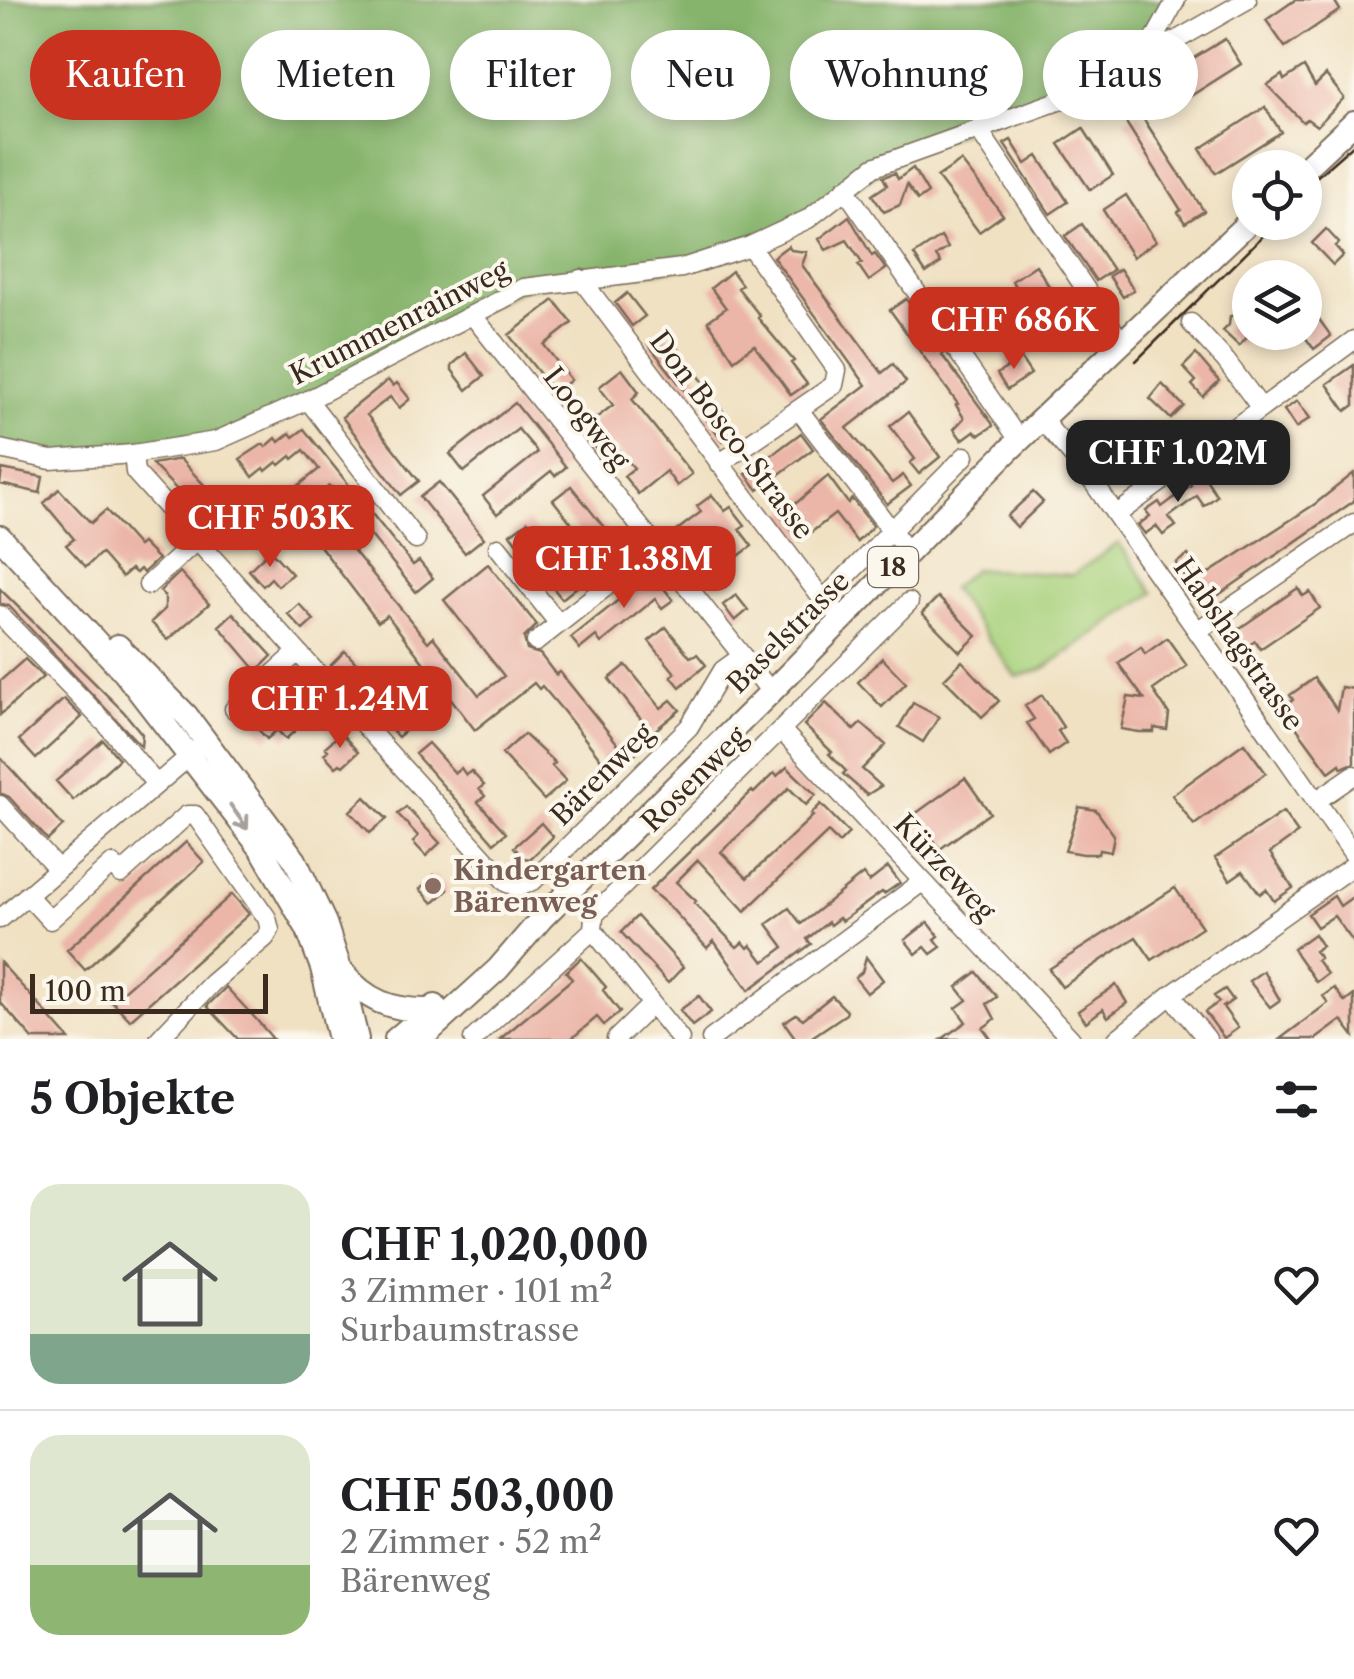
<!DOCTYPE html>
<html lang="de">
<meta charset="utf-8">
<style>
body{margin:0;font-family:"Libre Caslon Text",serif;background:#f6f6f6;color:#202124;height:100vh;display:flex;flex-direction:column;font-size:38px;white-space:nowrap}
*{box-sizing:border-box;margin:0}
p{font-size:32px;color:#757577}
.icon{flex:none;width:55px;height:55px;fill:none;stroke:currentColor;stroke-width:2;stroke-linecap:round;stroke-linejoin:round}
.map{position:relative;height:1039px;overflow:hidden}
.sheet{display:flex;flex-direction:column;background:#fff;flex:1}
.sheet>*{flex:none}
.hud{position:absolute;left:30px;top:30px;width:1295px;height:90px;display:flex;gap:20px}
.buttons{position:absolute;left:1232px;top:150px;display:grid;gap:20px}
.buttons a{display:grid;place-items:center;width:90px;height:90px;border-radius:50%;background:#fff;box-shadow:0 5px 15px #0003;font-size:50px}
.scale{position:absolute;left:30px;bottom:25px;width:238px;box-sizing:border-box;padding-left:10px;border:5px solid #3b2a1e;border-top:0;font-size:28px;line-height:35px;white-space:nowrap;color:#3b2a1e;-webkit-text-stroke:8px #fbf7ec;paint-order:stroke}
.price{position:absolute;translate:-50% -85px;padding:0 22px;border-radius:20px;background:#c8321e;color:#fff;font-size:32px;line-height:65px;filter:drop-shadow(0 2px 5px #0008)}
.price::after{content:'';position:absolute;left:50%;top:60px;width:30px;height:22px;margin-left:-15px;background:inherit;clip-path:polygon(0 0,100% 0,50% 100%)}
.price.current{background:#222;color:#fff}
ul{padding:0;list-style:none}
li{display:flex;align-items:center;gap:30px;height:250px;padding:0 30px}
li+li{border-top:2px solid #e0e0e0}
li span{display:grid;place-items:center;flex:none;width:280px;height:200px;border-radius:30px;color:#555}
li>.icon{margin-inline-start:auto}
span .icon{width:120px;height:120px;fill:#fffc;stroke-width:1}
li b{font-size:42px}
h2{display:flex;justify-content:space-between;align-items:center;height:120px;padding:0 30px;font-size:42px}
.tag{padding:0 35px;border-radius:45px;background:#fff;box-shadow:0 5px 15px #0003;font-size:35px;line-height:90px}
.tag.current{background:#c8321e;color:#fff}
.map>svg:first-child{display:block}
.green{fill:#a9d27d;stroke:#727e4e;stroke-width:2.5}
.forest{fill:#86b46c;stroke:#606f45;stroke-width:2.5}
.building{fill:#ebb5a8}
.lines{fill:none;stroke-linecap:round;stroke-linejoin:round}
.minor-casing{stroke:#7a6a58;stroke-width:21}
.major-casing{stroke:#7a6a58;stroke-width:26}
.minor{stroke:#fff;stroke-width:18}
.major{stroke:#fff;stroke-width:22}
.tram{stroke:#3b2a1e;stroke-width:2.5}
.oneway{stroke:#a79f9a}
.education-dot{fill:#8d6e63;stroke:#fbf7ec;stroke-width:4}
.labels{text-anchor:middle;stroke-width:8;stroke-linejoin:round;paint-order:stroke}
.shield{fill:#fbf7ec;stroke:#75685c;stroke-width:2.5}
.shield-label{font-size:25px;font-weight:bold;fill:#3b2a1e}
.street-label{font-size:28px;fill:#3b2a1e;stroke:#fbf7ec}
.education-label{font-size:28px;font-weight:bold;fill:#785e54;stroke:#fbf7ec;text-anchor:start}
</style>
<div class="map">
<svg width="1354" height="1039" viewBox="0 0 1354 1039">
<rect width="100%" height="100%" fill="#fbf7ec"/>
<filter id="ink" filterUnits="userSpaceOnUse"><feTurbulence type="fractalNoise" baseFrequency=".01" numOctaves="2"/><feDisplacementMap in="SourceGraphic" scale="20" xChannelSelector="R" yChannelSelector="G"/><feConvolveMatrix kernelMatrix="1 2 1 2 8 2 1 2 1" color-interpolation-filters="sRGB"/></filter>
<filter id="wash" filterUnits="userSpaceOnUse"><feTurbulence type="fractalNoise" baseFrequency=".0048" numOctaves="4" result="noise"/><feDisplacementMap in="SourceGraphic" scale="40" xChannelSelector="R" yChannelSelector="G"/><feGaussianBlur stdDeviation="2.25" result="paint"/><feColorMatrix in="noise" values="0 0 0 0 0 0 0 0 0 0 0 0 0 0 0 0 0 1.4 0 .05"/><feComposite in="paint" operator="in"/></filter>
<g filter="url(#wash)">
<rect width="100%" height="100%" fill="#f0e1c3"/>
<!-- green -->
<path class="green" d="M 1119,543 L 1154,593 L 1043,669 L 1016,677 L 951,588 L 974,569 L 1072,575 Z"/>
<!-- forest -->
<path class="forest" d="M 0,0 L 1176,0 L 1143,60 L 908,153 L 808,219 L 682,268 L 524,288 L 216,441 L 51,460 L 0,449 Z"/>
<g id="blocks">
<!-- building -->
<path class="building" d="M 1295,0 L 1334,0 L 1340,10 L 1285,47 L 1266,20 Z
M 1225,39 L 1241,64 L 1178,104 L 1161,78 Z
M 1304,67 L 1315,86 L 1326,75 L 1344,98 L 1317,126 L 1307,119 L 1303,122 L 1267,85 L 1282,75 L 1284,80 Z
M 1265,107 L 1281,132 L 1216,173 L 1200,149 Z
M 1139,112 L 1204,211 L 1185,223 L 1178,212 L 1181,210 L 1125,121 Z
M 1083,128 L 1113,175 L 1090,190 L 1059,144 Z
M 1011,140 L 1026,164 L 1038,156 L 1068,202 L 1050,214 L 1004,144 Z
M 961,161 L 1003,215 L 979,232 L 937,177 Z
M 913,168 L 928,193 L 918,200 L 907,185 L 900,205 L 884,212 L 872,195 L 887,185 L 883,177 L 895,173 L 898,179 Z
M 1126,195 L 1156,241 L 1133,257 L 1103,210 Z
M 849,216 L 872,256 L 875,254 L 886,269 L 869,281 L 858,265 L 862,263 L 847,240 L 826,250 L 819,239 Z
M 1082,224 L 1113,270 L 1096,281 L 1065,236 Z
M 1326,229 L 1339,243 L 1335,246 L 1343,255 L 1333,265 L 1312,243 Z
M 941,237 L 948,248 L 936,256 L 941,263 L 926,273 L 914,255 Z
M 788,246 L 791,250 L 807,252 L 802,265 L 882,373 L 893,364 L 906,382 L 847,428 L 892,483 L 903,475 L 911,486 L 887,504 L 821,419 L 866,385 L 773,257 Z
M 1036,265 L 1072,324 L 1048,340 L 1012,281 Z
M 1120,269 L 1134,290 L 1123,297 L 1109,276 Z
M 732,271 L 742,285 L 738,288 L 760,316 L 758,318 L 794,361 L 791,363 L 807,384 L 791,395 L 754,345 L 734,360 L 708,321 L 726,308 L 711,288 Z
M 627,293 L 645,316 L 632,326 L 615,303 Z
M 968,298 L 982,319 L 965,329 L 954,307 Z
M 906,299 L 944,353 L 942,355 L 992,423 L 993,426 L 979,435 L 974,431 L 962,440 L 954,429 L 964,418 L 956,405 L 958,404 L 890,310 Z
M 554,300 L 572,323 L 544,345 L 571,380 L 555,393 L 509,335 Z
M 1237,315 L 1252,332 L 1239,346 L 1223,331 L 1229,325 L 1230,316 Z
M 1316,315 L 1331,336 L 1314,349 L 1305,337 L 1305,323 Z
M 665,332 L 705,384 L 689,396 L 648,344 Z
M 466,353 L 484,376 L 467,390 L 452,370 L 452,365 Z
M 1017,353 L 1031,374 L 1007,390 L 997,374 L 1008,367 L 1004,361 Z
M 1196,354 L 1219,381 L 1203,397 L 1192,385 L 1196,381 L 1183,367 Z
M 1354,365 L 1354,405 L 1346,411 L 1327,384 Z
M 622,369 L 639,392 L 632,399 L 692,474 L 677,486 L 666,471 L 638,494 L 624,476 L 634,468 L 615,446 L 603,455 L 586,438 L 582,429 L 613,405 L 599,387 Z
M 388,380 L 393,386 L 397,383 L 410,399 L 399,408 L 390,397 L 367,415 L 419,481 L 401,495 L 342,417 Z
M 1162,384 L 1184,406 L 1171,419 L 1150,399 Z
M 1297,401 L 1310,418 L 1296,428 L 1284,410 Z
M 515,403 L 566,467 L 555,476 L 551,471 L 497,514 L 483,496 L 537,453 L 535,449 L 518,429 L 464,472 L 450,454 Z
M 719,406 L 737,430 L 723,441 L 705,417 Z
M 908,412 L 940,457 L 919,474 L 910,463 L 915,459 L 890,426 Z
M 1171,428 L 1182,444 L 1123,484 L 1104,457 L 1147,431 L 1154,441 Z
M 304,429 L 413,565 L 419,561 L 433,578 L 416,592 L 333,488 L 329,486 L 290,522 L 276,504 L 319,469 L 304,450 L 293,459 L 291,456 L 280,465 L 277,462 L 266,471 L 264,468 L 253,477 L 240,459 L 263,444 L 266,447 L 276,438 L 279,442 L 290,433 L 293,437 Z
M 1257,430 L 1270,448 L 1239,467 L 1231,456 L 1247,444 L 1244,439 Z
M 801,433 L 813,449 L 758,490 L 746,474 Z
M 180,459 L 205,486 L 198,492 L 206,500 L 196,509 L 152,464 Z
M 2,469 L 43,477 L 40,493 L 0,484 Z
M 1201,471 L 1217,496 L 1204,506 L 1197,496 L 1169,517 L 1176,526 L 1163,535 L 1156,526 L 1145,534 L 1138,525 L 1150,516 L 1146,511 L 1159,502 L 1162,507 L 1191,485 L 1188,481 Z
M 1354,473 L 1354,501 L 1204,605 L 1176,563 L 1188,555 L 1203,577 L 1315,504 Z
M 828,476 L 848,503 L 852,499 L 873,526 L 857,542 L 835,514 L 800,541 L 781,516 Z
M 439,482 L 484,538 L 465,553 L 420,497 Z
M 571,486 L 614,540 L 619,536 L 628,546 L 562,599 L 510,534 L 528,521 L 571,574 L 581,567 L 596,554 L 553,500 Z
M 59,489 L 91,523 L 106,510 L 138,546 L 142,543 L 158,559 L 143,573 L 140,569 L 136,573 L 131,569 L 122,577 L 101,553 L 86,567 L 66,545 L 74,539 L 44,503 Z
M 1033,492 L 1043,502 L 1017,527 L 1007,516 Z
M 712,495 L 725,511 L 731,507 L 745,525 L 739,529 L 752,546 L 736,558 L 721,538 L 689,564 L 671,546 L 674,544 L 668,537 L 701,512 L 697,506 Z
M 235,512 L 248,526 L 229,543 L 216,529 Z
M 332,524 L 428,642 L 433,637 L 479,695 L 504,676 L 444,600 L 488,564 L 537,625 L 524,638 L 527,650 L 540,654 L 556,675 L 560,672 L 621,748 L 632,739 L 640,750 L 608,775 L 600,765 L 603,762 L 564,712 L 542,686 L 539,689 L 534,683 L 475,730 L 387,615 L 378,622 L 314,538 Z
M 270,550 L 292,574 L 278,586 L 271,578 L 263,586 L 249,570 Z
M 180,572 L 209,604 L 168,640 L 151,622 L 165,609 L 165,597 L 160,591 Z
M 652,573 L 673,600 L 662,608 L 655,599 L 601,643 L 596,636 L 580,649 L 571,638 Z
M 1298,588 L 1303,596 L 1310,592 L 1320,608 L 1260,649 L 1255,641 L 1248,646 L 1237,630 Z
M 0,589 L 123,711 L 142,734 L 141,746 L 9,606 L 0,603 Z
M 736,595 L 748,610 L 735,621 L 723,605 Z
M 938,597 L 977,636 L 960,652 L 922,613 Z
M 299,604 L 314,620 L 303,630 L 288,614 Z
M 233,613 L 272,656 L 257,671 L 219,626 Z
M 666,627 L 690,657 L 697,654 L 706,665 L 680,687 L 671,676 L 675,673 L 649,641 Z
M 1167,638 L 1187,666 L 1153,690 L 1169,714 L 1167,730 L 1154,728 L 1154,732 L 1139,732 L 1121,729 L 1128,697 L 1144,699 L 1118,663 L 1141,647 L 1145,654 Z
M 345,651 L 370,678 L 365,683 L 385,705 L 389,701 L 411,726 L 398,737 L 331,665 Z
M 882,658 L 906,683 L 882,707 L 858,682 Z
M 25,659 L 43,677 L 0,715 L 0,681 Z
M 962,661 L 999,701 L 982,717 L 944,679 Z
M 626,665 L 661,708 L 671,700 L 680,710 L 648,736 L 640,725 L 643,722 L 609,679 Z
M 1314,678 L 1337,710 L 1341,687 L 1354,689 L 1354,763 L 1342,768 L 1340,764 L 1329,772 L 1282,708 L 1293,700 L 1290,695 Z
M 1042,695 L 1063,727 L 1058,731 L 1066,743 L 1049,755 L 1027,723 L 1034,719 L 1025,706 Z
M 64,699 L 82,717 L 36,759 L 19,740 Z
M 826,703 L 854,730 L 861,723 L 886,745 L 862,769 L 881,786 L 867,795 L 843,774 L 846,771 L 829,754 L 832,752 L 804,725 Z
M 913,703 L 939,717 L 923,742 L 899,727 Z
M 284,706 L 301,725 L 286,739 L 277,730 L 267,739 L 257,728 L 274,710 L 277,712 Z
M 341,733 L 358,752 L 343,766 L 340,764 L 336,767 L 324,754 L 328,750 L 325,747 Z
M 524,734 L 555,763 L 552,766 L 566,781 L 544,800 L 502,754 Z
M 103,740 L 119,759 L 73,800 L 56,781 Z
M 428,743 L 455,773 L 461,768 L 466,775 L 471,771 L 484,785 L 479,789 L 485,796 L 478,802 L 506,833 L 494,843 L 415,754 Z
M 1244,743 L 1266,773 L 1194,825 L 1172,795 Z
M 0,757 L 63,826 L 48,840 L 9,797 L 0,793 Z
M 787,767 L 816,795 L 806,805 L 789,788 L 721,852 L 747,878 L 813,816 L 811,814 L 821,804 L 849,833 L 839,843 L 828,832 L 745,911 L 698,860 L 676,882 L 696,901 L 694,903 L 737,947 L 743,942 L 748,948 L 751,945 L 764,962 L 784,947 L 767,924 L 789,908 L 801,924 L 863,874 L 869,882 L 888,867 L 900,883 L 884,894 L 882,892 L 842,921 L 839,918 L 830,925 L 828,922 L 807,939 L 811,944 L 749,990 L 714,941 L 707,948 L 670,907 L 650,890 L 752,791 L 754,793 L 774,773 L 777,776 Z
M 965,778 L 990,813 L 940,849 L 915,814 Z
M 365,797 L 387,819 L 370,833 L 350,811 Z
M 406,807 L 440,843 L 426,856 L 413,842 L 418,836 L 398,814 Z
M 1079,807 L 1096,810 L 1114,835 L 1111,852 L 1099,850 L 1098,854 L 1083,854 L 1065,851 Z
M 1283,812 L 1298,833 L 1270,853 L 1293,888 L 1274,901 L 1266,889 L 1260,894 L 1243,871 L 1230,880 L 1215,858 Z
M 541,823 L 553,837 L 530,859 L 524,858 L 514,847 Z
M 186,842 L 204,862 L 85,970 L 67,950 Z
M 434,875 L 448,890 L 433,903 L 420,889 Z
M 1175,888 L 1202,927 L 1152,960 L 1136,937 L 1062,987 L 1049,969 Z
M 232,894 L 249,914 L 130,1020 L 112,1001 Z
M 1334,896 L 1340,906 L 1354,896 L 1354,943 L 1334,916 L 1317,927 L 1308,914 Z
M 637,916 L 683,967 L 668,983 L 621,932 Z
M 928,922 L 939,936 L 935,939 L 941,947 L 931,954 L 925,947 L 916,954 L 905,940 Z
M 1314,934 L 1322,946 L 1314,951 L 1320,958 L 1317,960 L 1327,974 L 1316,982 L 1293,949 Z
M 866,957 L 883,980 L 867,993 L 855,978 L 862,972 Z
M 581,958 L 606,987 L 603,990 L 620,1012 L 604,1025 L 597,1017 L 571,1039 L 500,1039 L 572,979 L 566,972 Z
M 0,962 L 41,1007 L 69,1039 L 33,1039 L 0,1002 Z
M 1263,971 L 1280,1000 L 1270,1007 L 1249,981 Z
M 977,972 L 997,997 L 987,1004 L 995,1019 L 983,1028 L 991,1039 L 942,1039 L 966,1022 L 956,1008 L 967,1000 L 957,987 Z
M 1116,985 L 1127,1003 L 1108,1017 L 1103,1009 L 1086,1022 L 1078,1011 Z
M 226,987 L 255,1018 L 273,1039 L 238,1039 L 207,1006 Z
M 1334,988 L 1345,1002 L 1354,995 L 1354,1036 L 1342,1020 L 1316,1039 L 1280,1039 L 1328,1003 L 1323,996 Z
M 1225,989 L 1233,1000 L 1223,1007 L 1238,1028 L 1224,1038 L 1205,1012 L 1219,1002 L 1214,996 Z
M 699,996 L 711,1012 L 692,1026 L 680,1010 Z
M 832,996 L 847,1011 L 846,1014 L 809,1039 L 796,1039 L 784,1022 L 796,1014 L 803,1019 Z"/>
</g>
</g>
<g filter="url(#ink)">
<use href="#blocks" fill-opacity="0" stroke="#7a6a58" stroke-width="2.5"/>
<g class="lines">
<defs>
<path id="minor" d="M 1143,60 L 1176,0
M 978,129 L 1122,343
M 845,189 L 1019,440
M 581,279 L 823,600 L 844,619
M 474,317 L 771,692
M 1191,323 L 1226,361 L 1261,408
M 308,400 L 416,540
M 799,410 L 908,552
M 1041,419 L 1081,465 L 1354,855
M 0,449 L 51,460 L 133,454 L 216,441 L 308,400 L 524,288 L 682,268 L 750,246 L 808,219 L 874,167 L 1089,90 L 1247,0
M 133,454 L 135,472 L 507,883 L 519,887 L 534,880 L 689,727 L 723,670 L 741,657
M 719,464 L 834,385 L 837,370 L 750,246
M 1116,515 L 1354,340
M 498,547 L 559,624
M 148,585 L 197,540
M 823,600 L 965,456
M 0,615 L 108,726 L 156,784
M 1197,631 L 1354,523
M 536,642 L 655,548
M 234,709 L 298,652
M 782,731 L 1071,1039
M 1316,801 L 1354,775
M 0,805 L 57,868
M 27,895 L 50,920 L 112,864 L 121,874 L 187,815 L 195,815 L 267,918 L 270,930 L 265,938 L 212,983 L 159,1039
M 0,919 L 199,748
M 1171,995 L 1207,1039
M 652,1004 L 680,1039
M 473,1039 L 593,930
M 616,1039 L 652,1004 L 593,930 L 594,915 L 909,602
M 711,1039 L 922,882
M 1117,1039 L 1171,995 L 1354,865"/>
<path id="major" d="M 1305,168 L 1354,122
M 0,537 L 124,672 L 262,850 L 307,928 L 322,968 L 339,1039
M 118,646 L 187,716 L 295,860 L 325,923 L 340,969 L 357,1039
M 342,971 C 366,1001 392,1011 430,1010
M 396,1039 L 435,1006
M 421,1039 L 498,969 L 542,918 L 771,692 L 1009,450 L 1250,221"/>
</defs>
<!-- minor casing -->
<use href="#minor" class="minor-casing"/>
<!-- major casing -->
<use href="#major" class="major-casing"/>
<!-- minor -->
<use href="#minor" class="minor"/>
<!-- major -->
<use href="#major" class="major"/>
<!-- tram -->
<path class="tram" d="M 1305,187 L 1354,144
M 1136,361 L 1277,222"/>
</g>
<!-- one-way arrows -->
<defs><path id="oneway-shaft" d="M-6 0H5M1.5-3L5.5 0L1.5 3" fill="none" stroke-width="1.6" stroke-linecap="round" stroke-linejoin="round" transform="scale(2.5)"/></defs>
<use class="oneway" href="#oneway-shaft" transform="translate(239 817) rotate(55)"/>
</g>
<!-- markers -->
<circle class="education-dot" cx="433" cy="886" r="10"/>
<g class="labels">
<!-- shield labels -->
<rect class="shield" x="868" y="547" width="50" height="40" rx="8"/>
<g class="shield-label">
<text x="893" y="576">18</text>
</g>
<!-- street labels -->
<g class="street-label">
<text transform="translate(399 322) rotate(-27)" y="10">Krummenrainweg</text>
<text transform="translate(587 418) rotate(52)" y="10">Loogweg</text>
<text transform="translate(732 435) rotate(53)" y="10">Don Bosco-Strasse</text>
<text transform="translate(788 632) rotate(-45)" y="10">Baselstrasse</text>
<text transform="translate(1239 644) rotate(55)" y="10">Habshagstrasse</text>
<text transform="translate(602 774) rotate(-45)" y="10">Bärenweg</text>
<text transform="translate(694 779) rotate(-45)" y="10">Rosenweg</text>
<text transform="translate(945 867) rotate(47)" y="10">Kürzeweg</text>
</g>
<!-- education labels -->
<g class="education-label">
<text x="453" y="880">Kindergarten<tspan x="453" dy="32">Bärenweg</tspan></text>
</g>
</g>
</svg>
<div class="buttons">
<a><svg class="icon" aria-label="locate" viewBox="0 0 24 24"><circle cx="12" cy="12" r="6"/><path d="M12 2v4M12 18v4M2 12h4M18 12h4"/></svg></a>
<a><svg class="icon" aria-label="layers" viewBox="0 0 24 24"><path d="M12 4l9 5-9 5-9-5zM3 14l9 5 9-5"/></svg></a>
</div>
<div class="scale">100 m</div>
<b class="price" style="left:1014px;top:372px">CHF 686K</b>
<b class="price current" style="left:1178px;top:505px">CHF 1.02M</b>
<b class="price" style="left:270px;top:570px">CHF 503K</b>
<b class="price" style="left:624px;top:611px">CHF 1.38M</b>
<b class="price" style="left:340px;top:751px">CHF 1.24M</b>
<div class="hud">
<a class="tag current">Kaufen</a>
<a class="tag">Mieten</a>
<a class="tag">Filter</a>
<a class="tag">Neu</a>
<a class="tag">Wohnung</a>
<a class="tag">Haus</a>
</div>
</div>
<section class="sheet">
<h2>5 Objekte<svg class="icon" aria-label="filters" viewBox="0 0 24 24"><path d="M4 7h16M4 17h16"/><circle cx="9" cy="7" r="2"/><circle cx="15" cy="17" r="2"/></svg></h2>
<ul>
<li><span style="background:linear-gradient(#dfe7d0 75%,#7fa58c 0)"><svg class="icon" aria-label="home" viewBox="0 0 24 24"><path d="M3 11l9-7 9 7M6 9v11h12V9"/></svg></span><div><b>CHF 1,020,000</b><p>3 Zimmer · 101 m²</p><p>Surbaumstrasse</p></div><svg class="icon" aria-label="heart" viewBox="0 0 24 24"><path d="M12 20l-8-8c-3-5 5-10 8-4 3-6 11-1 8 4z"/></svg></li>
<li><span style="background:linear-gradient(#dfe7d0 65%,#8fb573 0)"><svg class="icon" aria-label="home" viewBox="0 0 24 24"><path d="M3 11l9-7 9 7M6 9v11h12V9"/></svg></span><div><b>CHF 503,000</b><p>2 Zimmer · 52 m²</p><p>Bärenweg</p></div><svg class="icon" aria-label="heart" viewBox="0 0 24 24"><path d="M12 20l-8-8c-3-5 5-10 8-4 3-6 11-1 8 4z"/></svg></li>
</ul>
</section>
